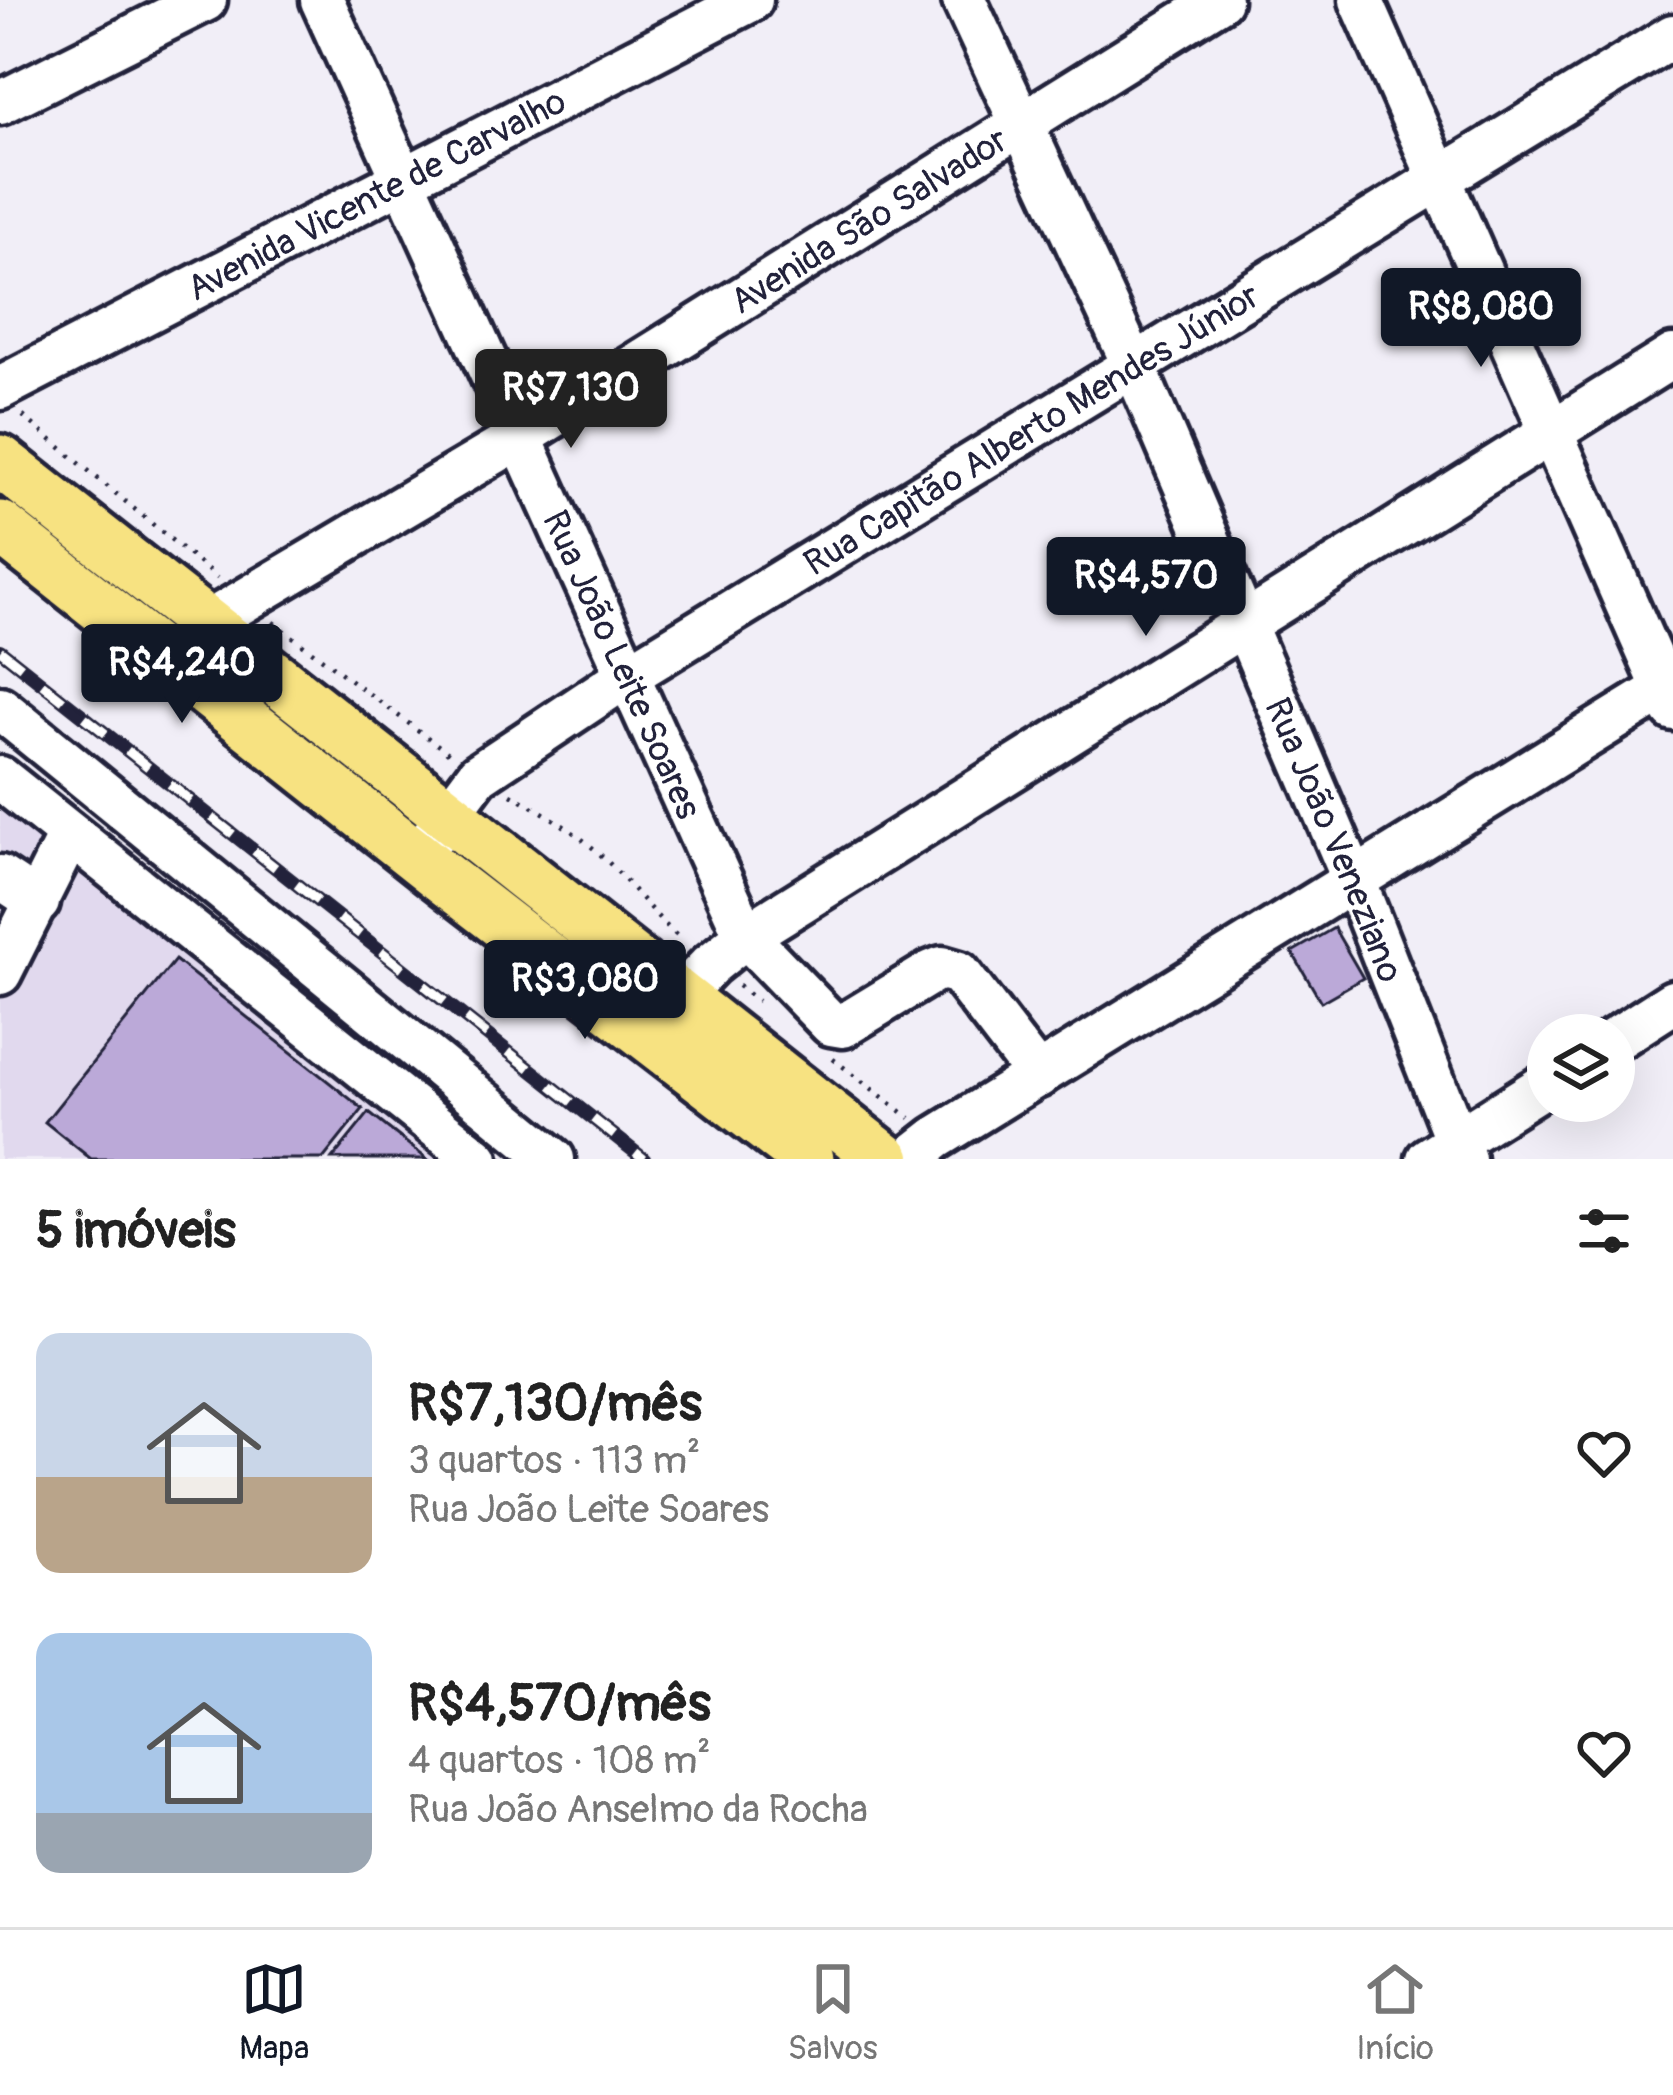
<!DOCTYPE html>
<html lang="pt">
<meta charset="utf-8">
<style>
body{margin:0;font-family:Pangolin,sans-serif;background:#f2f2f2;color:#222;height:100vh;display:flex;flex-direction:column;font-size:45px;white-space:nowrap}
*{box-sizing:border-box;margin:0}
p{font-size:39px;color:#767676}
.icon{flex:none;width:66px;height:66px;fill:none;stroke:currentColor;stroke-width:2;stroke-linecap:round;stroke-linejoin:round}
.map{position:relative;height:1159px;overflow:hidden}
.details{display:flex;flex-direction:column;background:#fff;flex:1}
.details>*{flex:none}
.controls{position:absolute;left:1527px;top:1014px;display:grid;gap:24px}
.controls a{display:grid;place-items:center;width:108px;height:108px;border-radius:50%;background:#fff;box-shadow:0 12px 48px #0002;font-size:60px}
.price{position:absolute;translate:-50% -102px;padding:0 27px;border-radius:12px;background:#111827;color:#fff;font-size:39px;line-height:78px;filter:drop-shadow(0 3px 6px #0008)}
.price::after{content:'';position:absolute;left:50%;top:72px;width:36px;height:27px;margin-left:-18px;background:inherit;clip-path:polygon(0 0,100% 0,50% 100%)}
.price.on{background:#222;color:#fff}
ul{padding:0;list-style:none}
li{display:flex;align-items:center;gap:36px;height:300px;padding:0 36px}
li span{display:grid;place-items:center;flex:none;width:336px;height:240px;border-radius:24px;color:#555}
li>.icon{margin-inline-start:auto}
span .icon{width:144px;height:144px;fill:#fffc;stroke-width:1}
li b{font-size:51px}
h2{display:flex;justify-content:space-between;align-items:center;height:144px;padding:0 36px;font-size:51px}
.tab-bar{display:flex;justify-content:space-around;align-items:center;height:168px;border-top:3px solid #e0e0e0;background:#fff;font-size:33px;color:#767676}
.tab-bar a{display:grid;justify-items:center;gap:6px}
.tab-bar .on{color:#111827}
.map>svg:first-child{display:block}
.built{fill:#e1d9ee}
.building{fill:#bba9d8;stroke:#22223b;stroke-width:3}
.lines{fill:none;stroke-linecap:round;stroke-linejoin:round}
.minor-casing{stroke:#22223b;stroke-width:51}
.major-casing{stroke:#22223b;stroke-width:60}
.path{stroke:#22223b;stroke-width:4.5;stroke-dasharray:3 9;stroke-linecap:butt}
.minor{stroke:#fff;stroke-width:42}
.major{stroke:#f7e281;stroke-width:51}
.rail-casing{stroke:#22223b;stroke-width:14}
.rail{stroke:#fff;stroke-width:9;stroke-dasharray:27;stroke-linecap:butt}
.labels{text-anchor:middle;stroke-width:12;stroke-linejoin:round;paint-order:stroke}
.street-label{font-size:36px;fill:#22223b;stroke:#fff}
</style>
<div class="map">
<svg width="1673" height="1159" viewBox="0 0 1673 1159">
<rect width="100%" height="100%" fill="#f1eef7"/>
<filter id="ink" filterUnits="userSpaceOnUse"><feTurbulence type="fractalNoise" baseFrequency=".00833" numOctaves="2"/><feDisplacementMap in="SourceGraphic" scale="24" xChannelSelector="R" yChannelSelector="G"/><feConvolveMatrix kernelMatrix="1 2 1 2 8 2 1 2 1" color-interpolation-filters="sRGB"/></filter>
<g filter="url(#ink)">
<!-- built -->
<path class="built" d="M 0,799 L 450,1159 L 0,1159 Z"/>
<!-- building -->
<path class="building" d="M 1334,928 L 1363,978 L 1321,1002 L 1292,952 Z
M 175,960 L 363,1109 L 323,1159 L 91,1159 L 45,1122 Z
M 369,1113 L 427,1159 L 332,1159 Z"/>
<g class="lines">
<defs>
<g id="minor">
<path id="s1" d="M 322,0 L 746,936 L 831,1024 L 843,1026 L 932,972 L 942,968 L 959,973 L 1038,1076"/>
<path id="s2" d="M 964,0 L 1135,368 L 1355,883 L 1464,1159"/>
<path d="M 1361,0 L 1673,709"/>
<path d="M 0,103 L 205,0"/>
<path id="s3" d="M 0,388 L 751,0"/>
<path id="s4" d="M 205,624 L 522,436 L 1220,0"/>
<path d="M 0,708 L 553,1159"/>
<path d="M 0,778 L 477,1159"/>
<path id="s5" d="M 429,841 L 478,775 L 628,675 L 1673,36"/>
<path d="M 0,877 L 38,902"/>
<path d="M 0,973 L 69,836"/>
<path d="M 679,997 L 710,965 L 746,936 L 1673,356"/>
<path d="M 1614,1040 L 1673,1002"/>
<path d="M 909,1159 L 936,1138 L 1673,683"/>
<path d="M 1428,1159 L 1548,1083"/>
</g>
<path id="major" d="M 0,461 L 885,1159
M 0,527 L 437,873 L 808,1159"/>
</defs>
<!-- minor casing -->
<use href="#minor" class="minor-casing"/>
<!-- major casing -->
<use href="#major" class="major-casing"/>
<!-- path -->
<path class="path" d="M 23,416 L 217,578
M 273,622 L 451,755
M 511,794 C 547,814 582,835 611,865 C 636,891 656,918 683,941
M 738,986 L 758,1001
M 833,1059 L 910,1118"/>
<!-- minor -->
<use href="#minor" class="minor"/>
<!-- major -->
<use href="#major" class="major"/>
<defs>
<path id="rail" d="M 0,650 L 644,1159"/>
</defs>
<!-- rail casing -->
<use href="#rail" class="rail-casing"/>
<!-- rail -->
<use href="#rail" class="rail"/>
</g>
</g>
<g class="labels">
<!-- street labels -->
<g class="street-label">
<text dy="13" stroke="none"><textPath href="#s3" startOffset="423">Avenida Vicente de Carvalho</textPath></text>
<text dy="13" stroke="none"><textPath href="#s4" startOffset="777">Avenida São Salvador</textPath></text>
<text dy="13" stroke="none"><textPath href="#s5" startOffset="735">Rua Capitão Alberto Mendes Júnior</textPath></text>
<text dy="13" stroke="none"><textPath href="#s1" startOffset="729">Rua João Leite Soares</textPath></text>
<text dy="13" stroke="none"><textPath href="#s2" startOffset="918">Rua João Veneziano</textPath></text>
</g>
</g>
</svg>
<div class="controls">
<a><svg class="icon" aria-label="layers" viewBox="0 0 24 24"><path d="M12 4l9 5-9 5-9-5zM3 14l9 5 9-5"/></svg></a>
</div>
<b class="price" style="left:1481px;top:370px">R$8,080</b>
<b class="price on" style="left:571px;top:451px">R$7,130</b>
<b class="price" style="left:1146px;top:639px">R$4,570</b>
<b class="price" style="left:182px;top:726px">R$4,240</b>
<b class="price" style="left:585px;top:1042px">R$3,080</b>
</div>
<section class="details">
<h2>5 imóveis<svg class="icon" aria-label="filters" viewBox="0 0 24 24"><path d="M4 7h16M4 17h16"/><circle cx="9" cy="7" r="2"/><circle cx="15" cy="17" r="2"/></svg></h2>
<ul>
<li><span style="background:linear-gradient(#c9d6e8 60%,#b9a48a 0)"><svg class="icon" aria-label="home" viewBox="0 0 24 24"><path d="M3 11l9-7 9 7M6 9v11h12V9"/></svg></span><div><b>R$7,130/mês</b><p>3 quartos · 113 m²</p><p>Rua João Leite Soares</p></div><svg class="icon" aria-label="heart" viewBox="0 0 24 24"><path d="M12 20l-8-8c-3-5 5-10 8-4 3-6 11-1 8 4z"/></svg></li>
<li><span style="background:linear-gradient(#a9c7e8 75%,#9aa5b1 0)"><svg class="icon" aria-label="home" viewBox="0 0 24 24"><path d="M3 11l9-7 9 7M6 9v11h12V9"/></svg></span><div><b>R$4,570/mês</b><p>4 quartos · 108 m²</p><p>Rua João Anselmo da Rocha</p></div><svg class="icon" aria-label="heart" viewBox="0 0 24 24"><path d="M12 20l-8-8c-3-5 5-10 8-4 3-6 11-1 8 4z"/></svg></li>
</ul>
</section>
<nav class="tab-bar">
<a class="on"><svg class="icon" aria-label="map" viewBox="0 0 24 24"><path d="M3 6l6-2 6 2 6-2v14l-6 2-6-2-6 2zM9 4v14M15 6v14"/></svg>Mapa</a>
<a><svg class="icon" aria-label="saved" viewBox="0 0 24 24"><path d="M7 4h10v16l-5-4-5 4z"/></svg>Salvos</a>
<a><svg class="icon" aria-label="home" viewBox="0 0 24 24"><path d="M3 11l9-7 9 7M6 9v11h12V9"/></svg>Início</a>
</nav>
